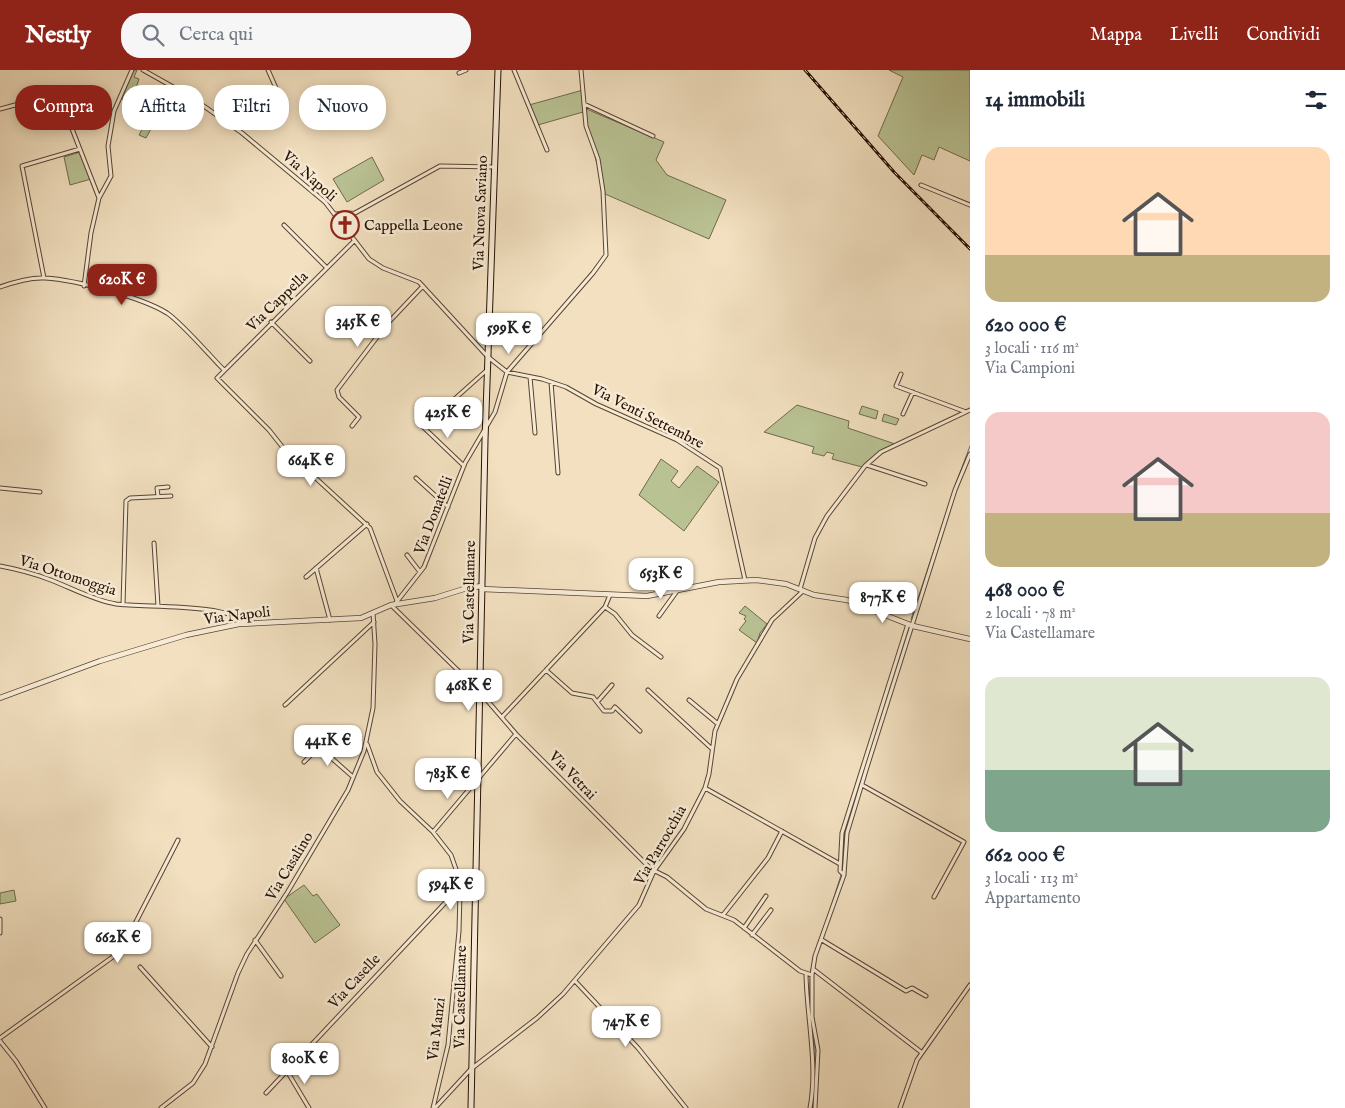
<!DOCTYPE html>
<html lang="it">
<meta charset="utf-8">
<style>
body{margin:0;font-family:"IM FELL English",serif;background:#f6f6f7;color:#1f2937;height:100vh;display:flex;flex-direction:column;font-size:19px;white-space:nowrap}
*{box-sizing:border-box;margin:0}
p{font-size:16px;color:#747a83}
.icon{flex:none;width:28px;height:28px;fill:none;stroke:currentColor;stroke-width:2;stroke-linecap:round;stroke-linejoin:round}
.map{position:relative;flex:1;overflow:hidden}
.sheet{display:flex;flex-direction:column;background:#fff;width:375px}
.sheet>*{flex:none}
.guide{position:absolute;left:15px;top:15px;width:475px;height:45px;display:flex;gap:10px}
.price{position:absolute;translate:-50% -42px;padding:0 11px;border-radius:10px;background:#fff;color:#222;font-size:16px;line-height:32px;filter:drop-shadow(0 1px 2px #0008)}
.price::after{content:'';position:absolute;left:50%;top:30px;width:15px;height:11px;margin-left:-8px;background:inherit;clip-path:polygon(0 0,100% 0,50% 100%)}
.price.on{background:#8f2418;color:#fff}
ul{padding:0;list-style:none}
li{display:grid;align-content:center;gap:10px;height:265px;padding:0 15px}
li span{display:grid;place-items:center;height:155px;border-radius:15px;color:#555}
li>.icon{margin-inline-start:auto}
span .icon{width:90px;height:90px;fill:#fffc;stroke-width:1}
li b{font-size:21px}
h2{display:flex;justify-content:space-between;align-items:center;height:60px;padding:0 15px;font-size:21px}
.tag{padding:0 18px;border-radius:20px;background:#fff;box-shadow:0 2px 12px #0003;font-size:18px;line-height:45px}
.tag.on{background:#8f2418;color:#fff}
header{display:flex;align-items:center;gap:30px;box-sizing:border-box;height:70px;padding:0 25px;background:#8f2418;color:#fff}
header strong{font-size:24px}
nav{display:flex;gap:28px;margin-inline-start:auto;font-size:18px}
.search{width:350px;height:45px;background:#f6f6f7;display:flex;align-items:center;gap:12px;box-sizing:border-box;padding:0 18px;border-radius:20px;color:#747a83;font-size:19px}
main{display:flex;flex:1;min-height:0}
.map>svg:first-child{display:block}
.green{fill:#b9c293;stroke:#70694a}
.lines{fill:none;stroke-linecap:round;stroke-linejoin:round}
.stream{stroke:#707672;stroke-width:1}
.minor-casing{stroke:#594430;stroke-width:5}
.tertiary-casing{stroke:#594430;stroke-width:6}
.secondary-casing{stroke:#261000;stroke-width:7}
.minor{stroke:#f7ebd6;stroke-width:3}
.tertiary{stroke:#f7ebd6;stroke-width:4.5}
.secondary{stroke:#f7ebd6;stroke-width:5}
.rail-casing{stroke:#261000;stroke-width:3}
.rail{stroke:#f7ebd6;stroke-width:1;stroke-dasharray:4;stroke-linecap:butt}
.labels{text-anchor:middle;stroke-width:5;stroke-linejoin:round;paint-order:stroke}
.street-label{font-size:15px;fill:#261000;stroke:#f7ebd6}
.poi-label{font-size:15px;fill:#261000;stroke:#f7ebd6;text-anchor:start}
</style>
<header>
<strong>Nestly</strong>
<div class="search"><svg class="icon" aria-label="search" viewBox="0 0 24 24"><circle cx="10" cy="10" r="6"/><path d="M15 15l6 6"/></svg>Cerca qui</div>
<nav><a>Mappa</a><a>Livelli</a><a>Condividi</a></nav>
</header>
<main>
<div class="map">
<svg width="970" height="1038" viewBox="0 0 970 1038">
<rect width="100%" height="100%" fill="#f2e0c0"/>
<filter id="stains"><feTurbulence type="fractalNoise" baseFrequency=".004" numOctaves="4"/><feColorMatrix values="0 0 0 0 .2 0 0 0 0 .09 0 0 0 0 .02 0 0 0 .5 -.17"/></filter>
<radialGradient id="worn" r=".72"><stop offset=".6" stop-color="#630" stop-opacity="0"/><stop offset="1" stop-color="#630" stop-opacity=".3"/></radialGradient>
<!-- green -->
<path class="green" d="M 133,0 L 137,0 L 134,7 L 139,9 L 135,21 L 148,28 L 145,37 L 154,44 L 159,36 L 162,38 L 146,68 L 139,65 L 147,50 L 137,45 L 141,37 L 122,29 Z
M 889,0 L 970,0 L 970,91 L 939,77 L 934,90 L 922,85 L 914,105 L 878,66 L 903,7 Z
M 583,20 L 584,38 L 664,72 L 656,90 L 667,105 L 726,130 L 709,169 L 605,124 L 600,94 L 597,94 L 583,42 L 538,55 L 529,35 Z
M 80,82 L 91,109 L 70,115 L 64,87 Z
M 372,87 L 384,110 L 347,132 L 333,109 Z
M 797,335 L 849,351 L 848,358 L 895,374 L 870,389 L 862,397 L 832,389 L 834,384 L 827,382 L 824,386 L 812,383 L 814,377 L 764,362 Z
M 862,336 L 878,341 L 876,349 L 859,344 Z
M 884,344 L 899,349 L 896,355 L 882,351 Z
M 661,389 L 678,401 L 671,411 L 679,418 L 697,396 L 719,412 L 684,461 L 639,425 Z
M 745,536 L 767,554 L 760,563 L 757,573 L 739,560 L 746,551 L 744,549 L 746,546 L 739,543 Z
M 304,815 L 313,826 L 317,824 L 340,855 L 315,873 L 284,829 Z
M 14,820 L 16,831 L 0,834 L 0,823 Z
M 330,980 L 336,987 L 321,998 L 316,990 Z"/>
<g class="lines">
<!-- stream -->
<path class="stream" d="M 956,413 L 970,376
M 911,549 L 943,453
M 895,601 L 909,557
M 843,801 L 845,763 L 864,698
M 828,846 L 841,805
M 810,943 C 809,904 810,891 825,855
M 811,954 L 815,979 L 814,1005
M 812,1038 L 814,1014"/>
<defs>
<path id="minor" d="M 143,0 L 191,27 L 242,63 L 325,132 L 369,189 L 383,198 L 419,212 L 488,287 L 507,302 L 542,309 L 566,317 L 596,334 L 677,370 L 720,398 L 745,510
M 514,0 L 547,80
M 459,3 L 466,0
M 58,30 L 67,46 L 99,128 L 91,163 L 84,216
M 584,34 L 653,66
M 0,39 L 15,35
M 236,58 L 284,36 L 268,0
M 921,115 L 970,135
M 99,128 L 111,106 L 108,76 L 114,41 L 132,0
M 334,144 L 355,143 L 440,96 L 495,97
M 284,155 L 327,198
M 354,171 L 217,308 L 269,360 L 284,379 L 370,458 L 397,531
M 44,208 L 22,96 L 80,79
M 0,217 C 14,212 30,207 45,208 C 76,210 141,227 167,243 C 182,253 210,286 224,300
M 271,252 L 310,291
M 901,304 L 896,316 L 966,342
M 530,307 L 535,363
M 551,312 L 558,403
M 450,333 L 487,300
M 903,344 L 913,322
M 420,354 L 464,396
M 352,356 L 359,347 L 339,327 L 337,320 L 387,254 L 423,216
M 867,395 L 925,414
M 416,408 L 448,437
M 0,418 L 40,422
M 158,426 L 157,418 L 168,417
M 154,473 L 158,536
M 407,485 L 420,502
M 0,496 C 16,499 32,503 48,509 C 70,517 92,530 116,534 C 147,538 224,533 247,553
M 316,498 L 330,550
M 306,507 L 367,454
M 800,519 L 815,468 L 827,446 L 865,396 L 881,382 L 970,340
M 395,534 L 424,497 L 465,393 L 495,342 L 507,302 L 593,203 L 606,185 L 603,121 L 598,89 L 586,56 L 581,0
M 123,535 L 126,431 L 130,428 L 171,426
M 391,535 L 479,621 L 516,664 L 651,799 L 667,807 L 706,839 L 734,850 L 800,901 L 812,905
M 605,537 L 615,544 L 632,565 L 661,587
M 659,546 L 677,521
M 546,600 L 572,623 L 593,627 L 604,641 L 612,641 L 615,637 L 640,661
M 648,620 L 711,678
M 689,630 L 718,654
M 598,631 L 612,615
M 285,635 L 374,552
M 502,647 L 605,537 L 610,525
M 367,674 L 377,702 L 400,731 L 433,762 L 451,785 L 458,805 L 460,823 L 459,861 L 448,975 L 433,1038
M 304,692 L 319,677 L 353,707
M 862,715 L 964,772 L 934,827
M 705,718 L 840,794
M 433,762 L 516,664
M 844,805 L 840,801 L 842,763 L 908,554
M 723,845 L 768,788 L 782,761
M 0,849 L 0,863
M 744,858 L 766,826
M 752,865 L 771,840
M 255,870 L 281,906
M 822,870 L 906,921 L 912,918 L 926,926
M 140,897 L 212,977
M 813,899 L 921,982
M 806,905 C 807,949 818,995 810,1038
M 575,911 L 638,978 L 686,1038
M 0,968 L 121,881 L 178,770
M 0,971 L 16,991 L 45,1038
M 287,1001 L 309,1038
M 266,1023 L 460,817
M 161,1038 L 193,1013 L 205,994 L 238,903 L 247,884 L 287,823 L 348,720 L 364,681 L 373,638 L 375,574 L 373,543
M 435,1038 L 471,999 L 537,948 L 563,924 L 639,835 L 654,801 L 684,759 L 705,718 L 709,704 L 715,661 L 737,609 L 772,550 L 803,521
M 815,1038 L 818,980 L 812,947 L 812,905 L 815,886 L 844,805 L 847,763 L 867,697 L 955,420 L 970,384
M 900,1038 L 917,990 L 970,915"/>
<path id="tertiary" d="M 482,519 L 647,526 L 719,512 L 756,510 L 786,514 L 814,525 L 847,530 L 913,556 L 970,569
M 0,628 L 100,591 L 186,565 L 239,554 L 361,548 L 391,535 L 435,528 L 467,518 L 482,516"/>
<path id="secondary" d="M 471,1038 L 485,370 L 498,0"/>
</defs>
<!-- minor casing -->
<use href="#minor" class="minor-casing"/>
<!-- tertiary casing -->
<use href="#tertiary" class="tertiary-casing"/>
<!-- secondary casing -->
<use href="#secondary" class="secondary-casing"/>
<!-- minor -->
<use href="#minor" class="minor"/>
<!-- tertiary -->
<use href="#tertiary" class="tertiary"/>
<!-- secondary -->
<use href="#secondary" class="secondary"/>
<defs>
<path id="rail" d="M 805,0 L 894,102 L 970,179"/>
</defs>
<!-- rail casing -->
<use href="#rail" class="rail-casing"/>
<!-- rail -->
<use href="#rail" class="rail"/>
</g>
<!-- icons -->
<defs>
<symbol id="church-ring" viewBox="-11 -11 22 22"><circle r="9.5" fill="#f7ebd6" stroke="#8f2418" stroke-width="1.5"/><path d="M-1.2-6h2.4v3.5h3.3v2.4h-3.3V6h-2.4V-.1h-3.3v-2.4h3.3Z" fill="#8f2418"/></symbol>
</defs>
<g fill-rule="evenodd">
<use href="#church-ring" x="329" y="139" width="32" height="32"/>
</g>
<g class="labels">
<!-- street labels -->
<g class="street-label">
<text transform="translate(310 106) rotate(42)" y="5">Via Napoli</text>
<text transform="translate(480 143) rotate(-88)" y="5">Via Nuova Saviano</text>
<text transform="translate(277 231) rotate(-44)" y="5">Via Cappella</text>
<text transform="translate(648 346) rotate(27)" y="5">Via Venti Settembre</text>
<text transform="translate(433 445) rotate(-69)" y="5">Via Donatelli</text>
<text transform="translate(68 505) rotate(18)" y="5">Via Ottomoggia</text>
<text transform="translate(469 522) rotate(-89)" y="5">Via Castellamare</text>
<text transform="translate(237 545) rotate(-7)" y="5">Via Napoli</text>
<text transform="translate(573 705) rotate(46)" y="5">Via Vetrai</text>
<text transform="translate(660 775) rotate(-60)" y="5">Via Parrocchia</text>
<text transform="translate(289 796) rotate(-59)" y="5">Via Casalino</text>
<text transform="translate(354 911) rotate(-47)" y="5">Via Caselle</text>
<text transform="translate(460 927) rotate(-89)" y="5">Via Castellamare</text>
<text transform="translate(436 959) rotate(-83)" y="5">Via Manzi</text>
</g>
<!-- poi labels -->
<g class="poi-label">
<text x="364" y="160">Cappella Leone</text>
</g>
</g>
<rect width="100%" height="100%" filter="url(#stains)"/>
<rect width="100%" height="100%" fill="url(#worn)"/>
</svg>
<b class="price on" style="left:122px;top:236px">620K €</b>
<b class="price" style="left:358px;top:278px">345K €</b>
<b class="price" style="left:509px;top:285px">599K €</b>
<b class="price" style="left:448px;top:369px">425K €</b>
<b class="price" style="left:311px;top:417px">664K €</b>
<b class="price" style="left:661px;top:530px">653K €</b>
<b class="price" style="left:883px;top:554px">877K €</b>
<b class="price" style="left:469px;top:642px">468K €</b>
<b class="price" style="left:328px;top:697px">441K €</b>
<b class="price" style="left:448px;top:730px">783K €</b>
<b class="price" style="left:451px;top:841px">594K €</b>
<b class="price" style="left:118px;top:894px">662K €</b>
<b class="price" style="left:626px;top:978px">747K €</b>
<b class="price" style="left:305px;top:1015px">800K €</b>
<div class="guide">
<a class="tag on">Compra</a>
<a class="tag">Affitta</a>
<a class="tag">Filtri</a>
<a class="tag">Nuovo</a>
</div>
</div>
<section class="sheet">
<h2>14 immobili<svg class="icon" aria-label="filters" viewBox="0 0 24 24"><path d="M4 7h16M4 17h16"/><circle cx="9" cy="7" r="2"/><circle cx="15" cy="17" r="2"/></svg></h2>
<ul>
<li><span style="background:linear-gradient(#ffd9b3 70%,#c2b280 0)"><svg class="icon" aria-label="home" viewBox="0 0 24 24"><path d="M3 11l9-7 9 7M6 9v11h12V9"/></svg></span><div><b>620 000 €</b><p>3 locali · 116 m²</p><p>Via Campioni</p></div></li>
<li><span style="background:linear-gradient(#f6c9c9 65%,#c2b280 0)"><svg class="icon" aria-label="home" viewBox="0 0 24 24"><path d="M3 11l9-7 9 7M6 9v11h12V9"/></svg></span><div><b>468 000 €</b><p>2 locali · 78 m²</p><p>Via Castellamare</p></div></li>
<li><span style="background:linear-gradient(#dfe7d0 60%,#7fa58c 0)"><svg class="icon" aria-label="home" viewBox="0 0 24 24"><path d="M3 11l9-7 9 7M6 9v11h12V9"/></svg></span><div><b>662 000 €</b><p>3 locali · 113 m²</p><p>Appartamento</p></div></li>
</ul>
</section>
</main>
